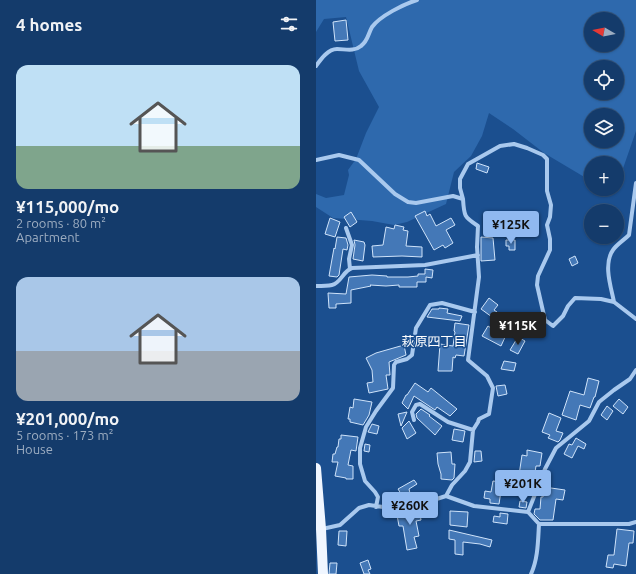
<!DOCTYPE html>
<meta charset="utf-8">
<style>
body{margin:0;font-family:Ubuntu,"Noto Sans JP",sans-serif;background:#214673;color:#f1f3f6;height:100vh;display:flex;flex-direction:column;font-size:15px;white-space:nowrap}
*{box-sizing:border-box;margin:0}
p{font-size:13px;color:#9dadc1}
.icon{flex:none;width:22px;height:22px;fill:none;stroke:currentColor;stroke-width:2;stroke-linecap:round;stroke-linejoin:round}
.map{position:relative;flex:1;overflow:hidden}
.panel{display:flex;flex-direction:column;background:#143b6b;width:316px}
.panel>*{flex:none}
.needle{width:26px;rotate:280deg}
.controls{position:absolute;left:268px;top:12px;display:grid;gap:8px}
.controls a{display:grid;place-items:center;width:40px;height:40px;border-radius:50%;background:#143b6b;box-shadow:0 1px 3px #0004,0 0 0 1px #33557e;font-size:20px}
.price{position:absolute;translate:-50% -34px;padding:0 9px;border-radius:4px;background:#90b9f0;color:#111;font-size:13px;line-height:26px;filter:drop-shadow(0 1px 2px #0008)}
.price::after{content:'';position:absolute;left:50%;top:24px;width:12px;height:9px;margin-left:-6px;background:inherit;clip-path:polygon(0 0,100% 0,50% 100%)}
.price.on{background:#222;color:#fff}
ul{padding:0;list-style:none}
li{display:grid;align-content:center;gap:8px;height:212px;padding:0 16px}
li span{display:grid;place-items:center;height:124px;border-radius:12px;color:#555}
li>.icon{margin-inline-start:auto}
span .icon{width:72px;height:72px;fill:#fffc;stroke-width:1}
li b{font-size:17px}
h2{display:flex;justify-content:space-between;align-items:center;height:48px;padding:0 16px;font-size:17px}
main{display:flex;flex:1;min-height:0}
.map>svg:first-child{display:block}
.green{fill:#2e69ad;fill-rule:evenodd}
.building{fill:#4478b7;stroke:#cfe3fa}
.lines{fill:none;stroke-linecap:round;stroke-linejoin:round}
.street{stroke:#a9c9ee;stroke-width:4}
.primary{stroke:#f0f6ff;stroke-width:10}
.labels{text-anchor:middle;stroke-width:3;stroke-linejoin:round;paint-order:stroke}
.neighbourhood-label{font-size:13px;fill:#fff;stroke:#1b4f8f}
</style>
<main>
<section class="panel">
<h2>4 homes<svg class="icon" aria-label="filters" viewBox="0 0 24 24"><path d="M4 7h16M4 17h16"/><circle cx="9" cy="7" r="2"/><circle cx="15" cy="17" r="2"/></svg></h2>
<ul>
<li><span style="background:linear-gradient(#bfe0f5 65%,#7fa58c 0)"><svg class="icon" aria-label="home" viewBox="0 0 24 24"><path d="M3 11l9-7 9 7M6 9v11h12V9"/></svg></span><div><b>¥115,000/mo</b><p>2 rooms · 80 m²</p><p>Apartment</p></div></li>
<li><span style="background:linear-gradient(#a9c7e8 60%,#9aa5b1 0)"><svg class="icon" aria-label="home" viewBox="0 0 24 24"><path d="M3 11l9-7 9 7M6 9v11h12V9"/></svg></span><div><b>¥201,000/mo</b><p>5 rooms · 173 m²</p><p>House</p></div></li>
</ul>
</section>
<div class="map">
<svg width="320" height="574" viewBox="0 0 320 574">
<rect width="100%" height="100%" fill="#1b4f8f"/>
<!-- green -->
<path class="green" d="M 0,0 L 320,0 L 320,131 L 303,180 L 301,180 L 301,163 L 275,163 L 275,178 L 270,178 L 228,153 L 197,129 L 173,113 L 166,136 L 155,156 L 138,172 L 130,204 L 91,222 L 78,225 L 56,221 L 17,218 L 0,207 L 0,194 L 10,198 L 28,195 L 33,175 L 32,170 L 40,159 L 50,133 L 63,107 L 43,71 L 30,17 L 8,19 L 0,32 ZM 275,19 L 301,19 L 301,45 L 275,45 ZM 275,67 L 301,67 L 301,93 L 275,93 ZM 275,115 L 301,115 L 301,141 L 275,141 Z"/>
<!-- building -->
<path class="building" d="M 30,20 L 32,40 L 19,41 L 17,22 Z
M 161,163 L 173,167 L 171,173 L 160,169 Z
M 109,211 L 111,216 L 114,214 L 120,226 L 135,218 L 139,225 L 130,230 L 137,243 L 129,248 L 127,245 L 118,250 L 99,216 Z
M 35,212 L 41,222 L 34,227 L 28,217 Z
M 14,218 L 24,222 L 19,237 L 9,234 Z
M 79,225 L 88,227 L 87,230 L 92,231 L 90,246 L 106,247 L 106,257 L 86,256 L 57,257 L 56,246 L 67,245 L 70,227 L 78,229 Z
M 21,237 L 30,238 L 32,245 L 31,250 L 27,249 L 23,275 L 21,277 L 13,276 L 18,248 L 19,249 Z
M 165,237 L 177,238 L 179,260 L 165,261 Z
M 38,240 L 48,242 L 49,245 L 47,261 L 37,259 L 39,245 Z
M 190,240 L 199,240 L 199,250 L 193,250 L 193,246 L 190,246 Z
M 259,256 L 262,263 L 256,266 L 253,259 Z
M 109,269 L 117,270 L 116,278 L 110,277 L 110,282 L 101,282 L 101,287 L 83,287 L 83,285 L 70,286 L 54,285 L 55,286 L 35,290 L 35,303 L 20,304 L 20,308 L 13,308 L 12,293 L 30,294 L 33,277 L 56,275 L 71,276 L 71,277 L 92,277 L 102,276 L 102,274 L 109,274 Z
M 173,298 L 182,305 L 178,310 L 181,312 L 176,317 L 165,309 Z
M 123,308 L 132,309 L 131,313 L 146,316 L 144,321 L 111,317 L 116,309 L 123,309 Z
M 139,323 L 153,325 L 148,356 L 140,355 L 139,358 L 137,357 L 136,371 L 122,371 L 124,344 L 137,346 L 139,332 L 138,331 Z
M 172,326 L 181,332 L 181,330 L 190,335 L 185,346 L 166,336 Z
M 202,337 L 209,341 L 202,354 L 194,350 Z
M 88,345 L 90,355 L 73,362 L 74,375 L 70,375 L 72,389 L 53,393 L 51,383 L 57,382 L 56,370 L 50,358 L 60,353 Z
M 188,361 L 200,363 L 198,371 L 185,369 Z
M 272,378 L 283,381 L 279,397 L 278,397 L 274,408 L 264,405 L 260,420 L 246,415 L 254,391 L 268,395 Z
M 99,383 L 112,392 L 115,388 L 141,409 L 134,416 L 121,407 L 119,410 L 98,396 L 92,409 L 86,403 L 90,395 L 91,395 Z
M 189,385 L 191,394 L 182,396 L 180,386 Z
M 38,399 L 56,402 L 53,415 L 47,425 L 34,422 L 34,419 L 32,419 L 34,407 L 37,408 Z
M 303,399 L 312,407 L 307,414 L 297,406 Z
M 291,406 L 297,411 L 291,420 L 285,415 Z
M 105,409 L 114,415 L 113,416 L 126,426 L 119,435 L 101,418 L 100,414 Z
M 91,412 L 85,426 L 82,414 Z
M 233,413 L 245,418 L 240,431 L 247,433 L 244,440 L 242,442 L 232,438 L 234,435 L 226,432 Z
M 93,421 L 100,433 L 91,439 L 86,428 Z
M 56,424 L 63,426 L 61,434 L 52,432 Z
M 138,429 L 149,431 L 147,442 L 136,440 Z
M 25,435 L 42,437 L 40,451 L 35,450 L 32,465 L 37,466 L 37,479 L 30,479 L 30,478 L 19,476 L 22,462 L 16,462 L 17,454 L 19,454 L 21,447 L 22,447 L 23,439 L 25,439 Z
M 260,438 L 270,444 L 268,449 L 262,446 L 256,458 L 248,454 L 253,444 L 256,445 Z
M 49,444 L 54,445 L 53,452 L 48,451 Z
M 211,450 L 226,453 L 224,466 L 220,466 L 217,485 L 202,482 L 206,455 L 211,456 Z
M 159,451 L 165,451 L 166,461 L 158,462 Z
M 135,452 L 136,464 L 139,464 L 138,478 L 136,480 L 125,479 L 125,474 L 122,464 L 121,453 Z
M 98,480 L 101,484 L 93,489 L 96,502 L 81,505 L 79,498 L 87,497 L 82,489 Z
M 177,481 L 191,483 L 190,492 L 185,491 L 183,504 L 174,503 L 174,499 L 168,498 L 169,491 L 175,492 Z
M 228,487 L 249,490 L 247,500 L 240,499 L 237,520 L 224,520 L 218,514 L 219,509 L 224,509 L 225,497 L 227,497 Z
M 204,501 L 211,502 L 210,508 L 203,507 Z
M 103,508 L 105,520 L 100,521 L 103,536 L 98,537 L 101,548 L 91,550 L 87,526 L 83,526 L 81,515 L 83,514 L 83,512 Z
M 134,511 L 152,512 L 151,527 L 134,525 Z
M 184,513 L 192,514 L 191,524 L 177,522 L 178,516 L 184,517 Z
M 301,529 L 318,531 L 317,543 L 313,543 L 310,566 L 298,564 L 297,568 L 290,567 L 292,555 L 298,555 Z
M 133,530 L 176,540 L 174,547 L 164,544 L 147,542 L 147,555 L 139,554 L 139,540 L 133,539 Z
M 23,531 L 31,531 L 30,546 L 22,545 Z
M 52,560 L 55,569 L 52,570 L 54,574 L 48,574 L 44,563 Z
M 14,563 L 21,563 L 20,574 L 13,574 Z"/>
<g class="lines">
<!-- street -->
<path class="street" d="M 0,66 C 5,59 12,49 21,49 C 29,49 38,52 45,46 C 52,41 52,34 56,27 C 64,16 88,4 101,0
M 0,160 L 23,155 L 43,160 L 79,194 L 92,202 L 100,203 L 137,196 L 147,199 C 148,216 148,217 162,226 L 161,247 L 163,277 L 152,360 L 171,376 L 177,388 L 173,414 L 163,419 L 162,422 L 157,430 L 154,462 L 149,471 L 136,485 L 130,496
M 147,199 L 144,188 L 144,179 L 152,164 L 184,146 L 198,144 L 211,148 L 227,155 L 231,159 L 231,191 L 235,205 L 234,217 L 231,225 L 234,239 L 234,250 L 222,276 L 221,285 L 229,320 L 237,326 L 247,316 L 252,306 L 259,298 L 285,299 L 298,302 L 320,319
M 30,228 L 36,245 L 33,259 L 34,269
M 0,286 C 5,286 11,286 16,285 C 25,283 27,271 36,268 L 109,265 L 162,255
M 298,302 C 295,287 287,264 297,250 C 300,245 308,240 313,235 L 320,183
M 98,420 L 96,412 L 100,405 L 104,404 L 132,422 L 157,430
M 60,507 L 62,497 L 59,492 L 49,481 L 44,464 L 44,448 L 50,427 L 60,411 L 77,388 L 78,365 L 80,362 L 91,359 L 96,355 L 100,328 L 114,305 L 126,303 L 159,312
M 212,512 L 229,469 L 240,448 L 273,421 L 283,402 L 298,390 L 314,379 L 320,370
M 223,524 L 313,524 L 320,522
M 6,529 L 24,525 L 43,508 L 53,505 L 81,509 L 111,502 L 130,496 L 158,506 L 212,512 L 223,524 C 222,541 222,559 215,574"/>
<!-- primary -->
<path class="primary" d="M 0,468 L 5,529 L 7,574"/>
</g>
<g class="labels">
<!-- neighbourhood labels -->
<g class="neighbourhood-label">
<text x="118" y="346">萩原四丁目</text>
</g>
</g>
</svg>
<div class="controls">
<a><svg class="needle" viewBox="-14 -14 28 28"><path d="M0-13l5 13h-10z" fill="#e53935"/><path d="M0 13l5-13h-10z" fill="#9dadc1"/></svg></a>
<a><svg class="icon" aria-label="locate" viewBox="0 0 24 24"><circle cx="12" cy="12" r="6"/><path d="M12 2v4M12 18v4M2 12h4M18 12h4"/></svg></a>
<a><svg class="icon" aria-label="layers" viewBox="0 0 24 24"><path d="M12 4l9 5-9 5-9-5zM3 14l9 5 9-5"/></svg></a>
<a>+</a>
<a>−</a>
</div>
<b class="price" style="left:195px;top:245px">¥125K</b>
<b class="price on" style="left:202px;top:346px">¥115K</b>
<b class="price" style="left:207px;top:504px">¥201K</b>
<b class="price" style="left:94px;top:526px">¥260K</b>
</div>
</main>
